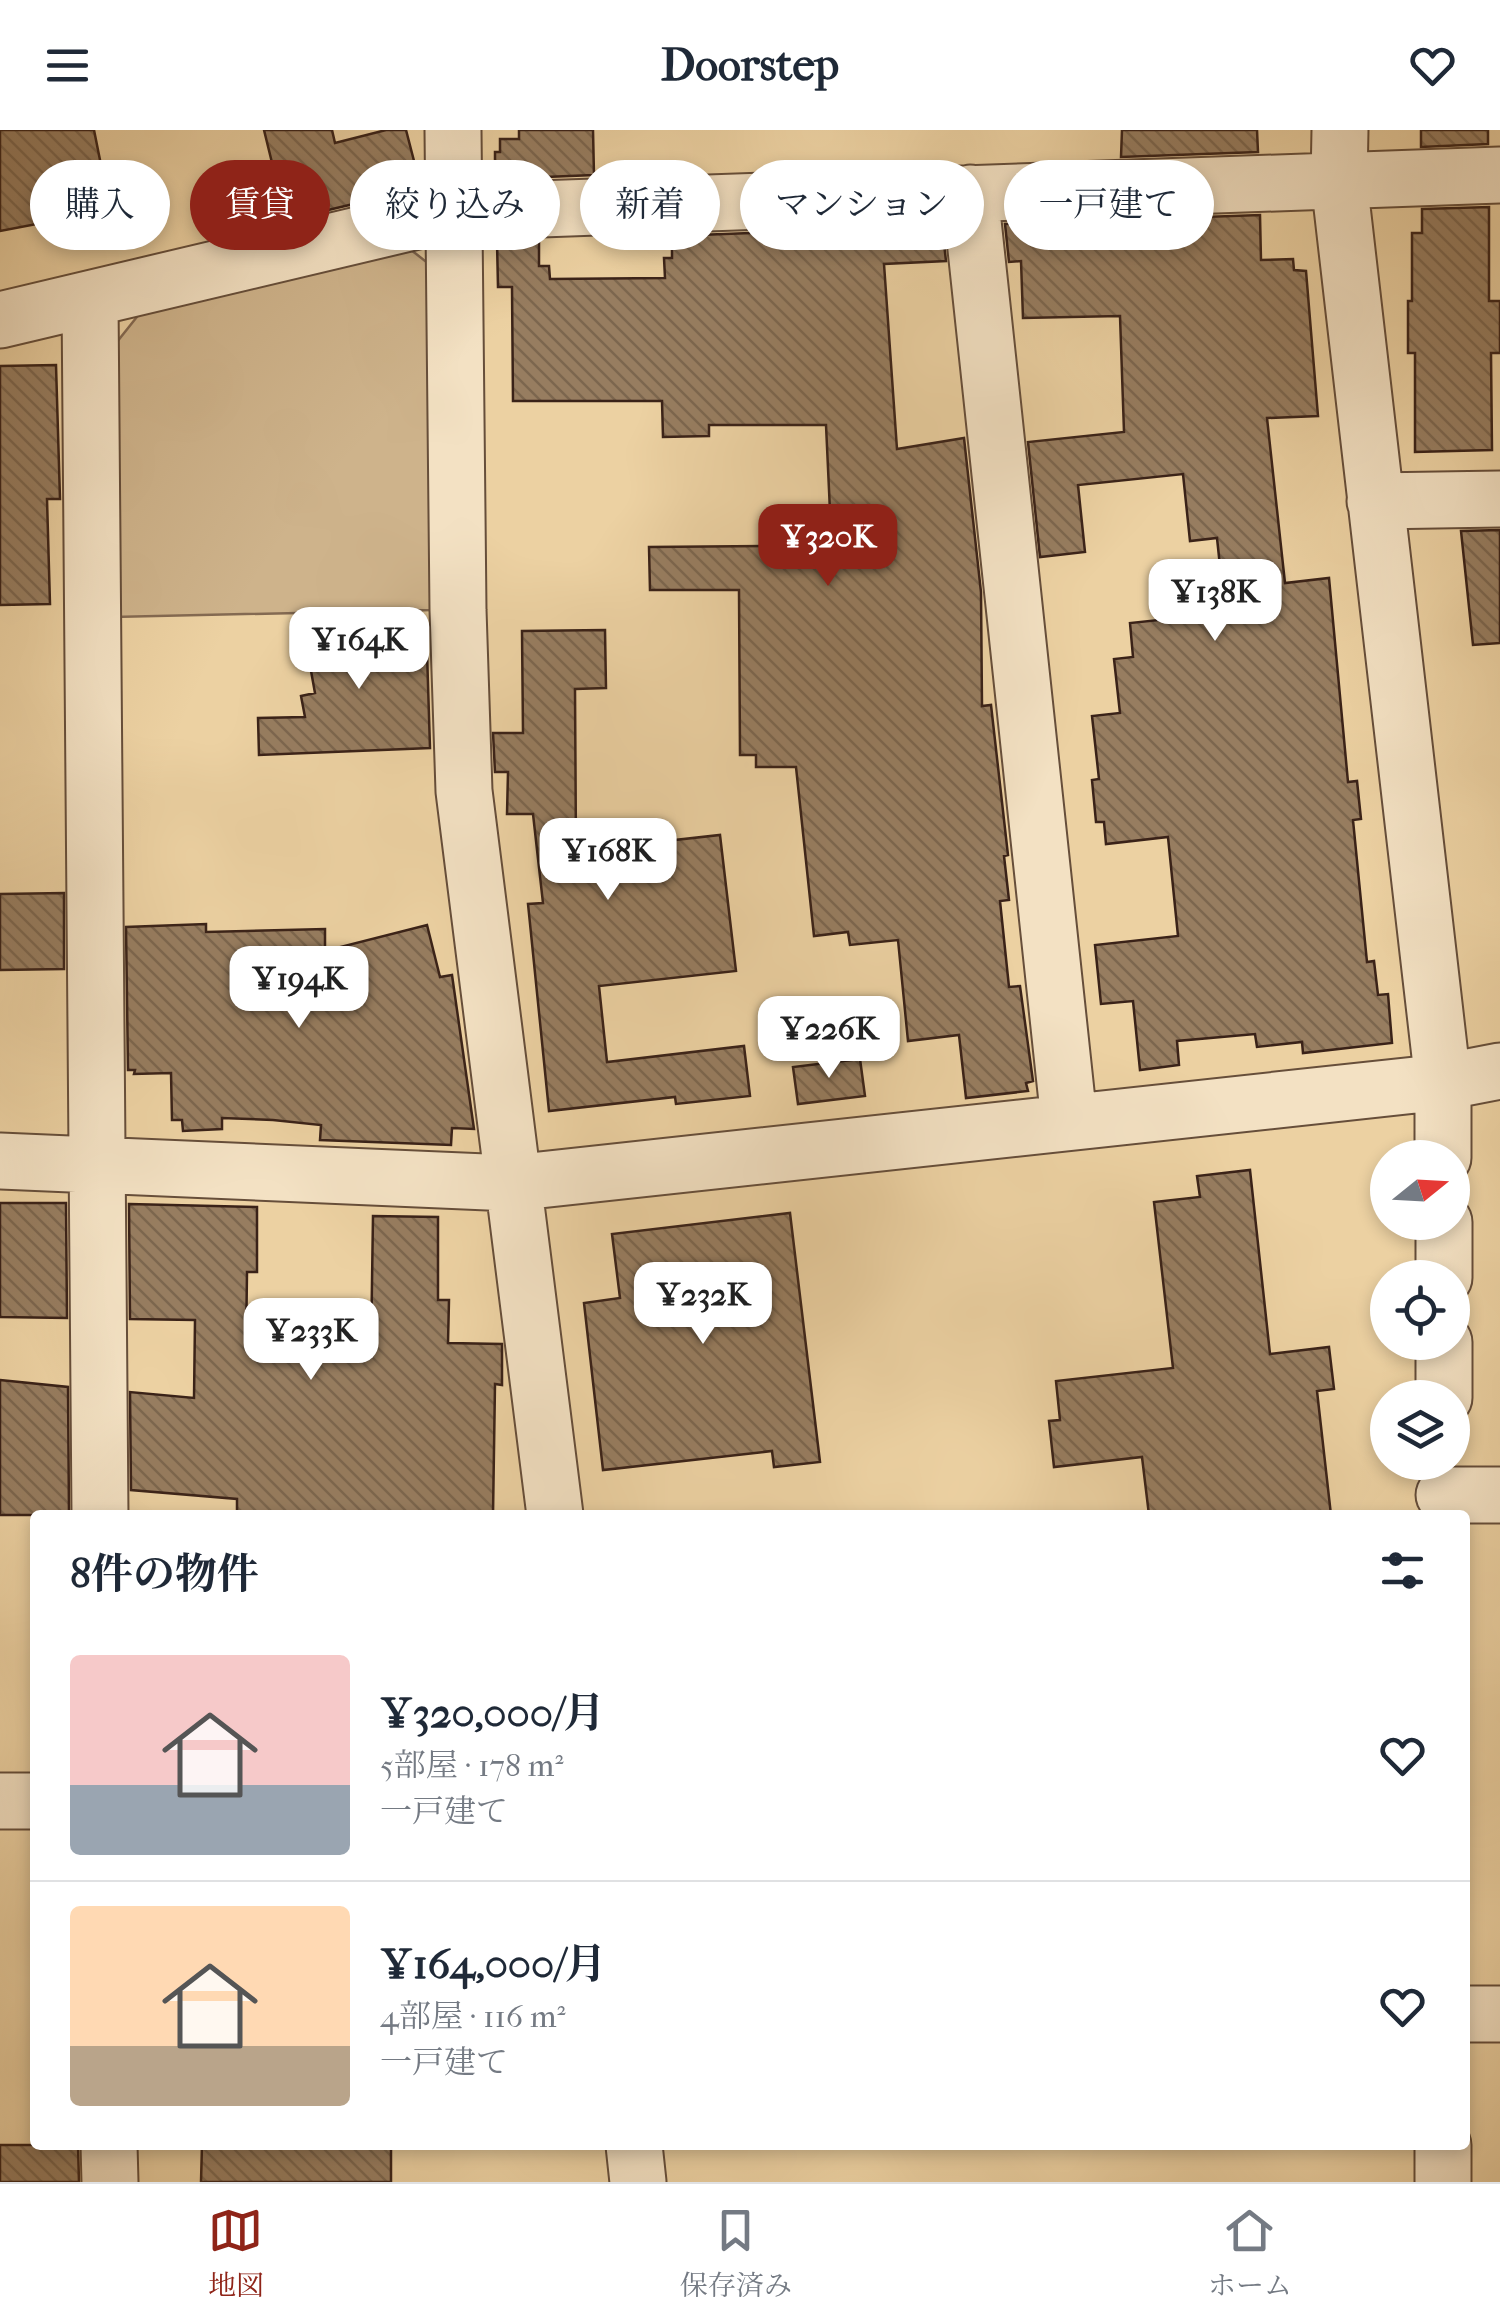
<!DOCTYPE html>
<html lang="ja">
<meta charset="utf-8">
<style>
body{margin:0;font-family:"IM FELL French Canon","Noto Serif JP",serif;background:#f2f2f3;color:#1f2937;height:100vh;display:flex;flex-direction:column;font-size:38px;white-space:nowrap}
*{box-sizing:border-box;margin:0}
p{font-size:32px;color:#747a83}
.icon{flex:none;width:55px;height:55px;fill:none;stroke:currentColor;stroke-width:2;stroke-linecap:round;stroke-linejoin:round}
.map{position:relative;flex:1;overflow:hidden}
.details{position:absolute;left:30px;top:1380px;width:1440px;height:640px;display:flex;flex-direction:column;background:#fff;border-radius:10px;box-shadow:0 5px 15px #0003}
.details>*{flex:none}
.guide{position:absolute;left:30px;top:30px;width:1440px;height:90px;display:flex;gap:20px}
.needle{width:65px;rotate:72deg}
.fabs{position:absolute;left:1370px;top:1010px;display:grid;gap:20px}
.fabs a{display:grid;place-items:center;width:100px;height:100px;border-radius:50%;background:#fff;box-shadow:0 5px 15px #0003;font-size:50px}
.price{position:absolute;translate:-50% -85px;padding:0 22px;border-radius:20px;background:#fff;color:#222;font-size:32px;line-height:65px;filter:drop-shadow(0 2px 5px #0008)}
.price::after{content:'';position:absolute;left:50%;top:60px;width:30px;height:22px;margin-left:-15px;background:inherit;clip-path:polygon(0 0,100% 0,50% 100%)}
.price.on{background:#8f2418;color:#fff}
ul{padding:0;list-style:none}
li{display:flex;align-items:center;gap:30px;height:250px;padding:0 40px}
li+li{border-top:2px solid #e0e1e3}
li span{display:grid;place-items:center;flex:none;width:280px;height:200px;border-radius:10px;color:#555}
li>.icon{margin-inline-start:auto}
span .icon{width:120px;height:120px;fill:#fffc;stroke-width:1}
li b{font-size:42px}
h2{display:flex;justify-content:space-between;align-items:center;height:120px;padding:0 40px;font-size:42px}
.chip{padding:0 35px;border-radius:45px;background:#fff;box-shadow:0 5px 15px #0003;font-size:35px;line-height:90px}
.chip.on{background:#8f2418;color:#fff}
header{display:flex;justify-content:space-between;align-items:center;height:130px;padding:0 40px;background:#fff;font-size:45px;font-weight:800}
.dock{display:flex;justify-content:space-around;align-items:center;height:140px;border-top:2px solid #e0e1e3;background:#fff;font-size:28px;color:#747a83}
.dock a{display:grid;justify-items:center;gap:5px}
.dock .on{color:#8f2418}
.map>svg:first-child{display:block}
.park{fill:#ceb38b;stroke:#846a52;stroke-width:2.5}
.building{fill:url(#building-back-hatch);stroke:#3a2218;stroke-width:2.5}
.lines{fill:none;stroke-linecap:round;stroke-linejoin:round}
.minor-casing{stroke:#664e3a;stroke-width:59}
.minor{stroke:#f3e1c3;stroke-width:55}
</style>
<header><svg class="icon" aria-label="menu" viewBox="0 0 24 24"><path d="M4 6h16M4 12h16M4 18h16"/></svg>Doorstep<svg class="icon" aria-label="heart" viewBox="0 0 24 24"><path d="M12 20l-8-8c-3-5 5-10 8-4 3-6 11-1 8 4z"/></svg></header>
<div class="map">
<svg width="1500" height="2052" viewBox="0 0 1500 2052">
<defs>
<pattern id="building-back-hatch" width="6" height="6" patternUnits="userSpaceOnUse" patternTransform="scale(2.5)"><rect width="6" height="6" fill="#977d60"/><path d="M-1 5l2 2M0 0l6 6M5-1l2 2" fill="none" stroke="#7c664e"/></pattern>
</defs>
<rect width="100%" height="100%" fill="#ecd1a2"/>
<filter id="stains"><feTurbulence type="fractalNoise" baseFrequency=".002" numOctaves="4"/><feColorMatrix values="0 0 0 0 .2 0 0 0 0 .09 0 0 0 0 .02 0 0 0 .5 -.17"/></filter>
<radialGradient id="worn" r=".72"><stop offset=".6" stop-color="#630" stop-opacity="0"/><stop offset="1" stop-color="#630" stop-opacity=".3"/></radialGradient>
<!-- park -->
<path class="park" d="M 406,116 L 429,134 L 432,480 L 113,487 L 109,222 L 140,183 Z"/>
<!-- building -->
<path class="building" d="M 0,0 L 94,0 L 110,80 L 0,101 Z
M 264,0 L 332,0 L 335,13 L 386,0 L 406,0 L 421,58 L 286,90 Z
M 519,0 L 593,0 L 594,45 L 495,49 L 495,22 L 500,22 L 500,9 L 519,9 Z
M 1122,0 L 1257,0 L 1258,22 L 1121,27 Z
M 1421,0 L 1488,0 L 1488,14 L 1421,17 Z
M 1489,77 L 1489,171 L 1500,171 L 1500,223 L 1491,223 L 1492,320 L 1415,322 L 1415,223 L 1408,223 L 1408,171 L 1412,171 L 1412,103 L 1422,103 L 1422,79 Z
M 1260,85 L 1261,130 L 1293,129 L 1294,140 L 1306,141 L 1318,286 L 1267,288 L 1285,453 L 1329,448 L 1348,652 L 1357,651 L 1361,689 L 1353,690 L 1367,832 L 1374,831 L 1378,865 L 1388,864 L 1392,913 L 1303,923 L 1302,912 L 1257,917 L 1255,904 L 1177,911 L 1179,935 L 1140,940 L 1133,871 L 1101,874 L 1095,815 L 1178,806 L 1168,707 L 1106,714 L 1104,692 L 1096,692 L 1092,650 L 1099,649 L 1092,586 L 1120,583 L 1114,529 L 1133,527 L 1130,493 L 1225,483 L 1217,408 L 1190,411 L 1183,344 L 1078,355 L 1085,422 L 1040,427 L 1028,312 L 1124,302 L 1120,186 L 1023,188 L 1021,131 L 1009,132 L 1005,94 Z
M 942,96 L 946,131 L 884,134 L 897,319 L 964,308 L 981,462 L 982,576 L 991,575 L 1008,725 L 1004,726 L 1009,770 L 1000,771 L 1009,857 L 1020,856 L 1033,951 L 1026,953 L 1028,961 L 966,968 L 959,905 L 908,911 L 898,810 L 850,815 L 848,802 L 814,806 L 796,637 L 756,637 L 756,625 L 740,625 L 739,460 L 650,460 L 649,417 L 780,416 L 780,413 L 791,413 L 790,382 L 830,381 L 826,295 L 709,295 L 709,306 L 663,307 L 662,271 L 513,271 L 512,157 L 498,157 L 497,112 L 539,110 L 539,136 L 549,136 L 550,149 L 665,148 L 664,128 L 672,128 L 672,106 Z
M 56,235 L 60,369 L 47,369 L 50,474 L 0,475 L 0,236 Z
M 1500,400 L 1500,513 L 1473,515 L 1461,401 Z
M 426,490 L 430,618 L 259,625 L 258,588 L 305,587 L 301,566 L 315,563 L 304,502 L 359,492 Z
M 605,500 L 606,558 L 575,559 L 576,721 L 720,705 L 736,841 L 599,856 L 607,932 L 744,916 L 750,966 L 676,974 L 675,967 L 549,981 L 528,774 L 543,773 L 533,684 L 507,684 L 508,642 L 495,642 L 493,603 L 523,603 L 522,501 Z
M 64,763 L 64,839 L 0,840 L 0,764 Z
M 206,794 L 206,802 L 325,799 L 325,821 L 427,795 L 440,847 L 452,845 L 474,999 L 452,998 L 451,1015 L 320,1010 L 321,995 L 273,990 L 222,988 L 222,999 L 183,1001 L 182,990 L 172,990 L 171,943 L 134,944 L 135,940 L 128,940 L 126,797 Z
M 860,929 L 865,966 L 798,974 L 793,937 Z
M 1250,1040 L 1270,1224 L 1329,1217 L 1334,1259 L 1317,1261 L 1331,1385 L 1149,1385 L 1142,1327 L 1054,1337 L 1049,1291 L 1060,1290 L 1056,1251 L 1173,1238 L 1154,1072 L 1200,1067 L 1197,1046 Z
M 0,1073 L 66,1073 L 67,1188 L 0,1187 Z
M 129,1074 L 257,1077 L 257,1142 L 247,1142 L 246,1218 L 371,1219 L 373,1086 L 438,1087 L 438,1170 L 449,1170 L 448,1213 L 502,1214 L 502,1255 L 495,1254 L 493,1385 L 237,1385 L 237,1369 L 131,1360 L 130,1262 L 194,1268 L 195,1190 L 130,1189 Z
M 790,1083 L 820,1332 L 774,1337 L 772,1321 L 603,1340 L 584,1173 L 620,1168 L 612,1104 Z
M 0,1250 L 68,1257 L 69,1385 L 0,1385 Z
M 0,2015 L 78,2015 L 79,2052 L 0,2052 Z
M 202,2015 L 391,2015 L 391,2052 L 201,2052 Z"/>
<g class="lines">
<defs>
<path id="minor" d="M 453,0 L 458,480 L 464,661 L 555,1385
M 1340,0 L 1339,51 L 1443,952 L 1443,1028
M 970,63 L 1069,990
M 90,170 L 100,1385
M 0,190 L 455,82 L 1500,45
M 1375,371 L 1500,369
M 0,1031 L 512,1053 L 1443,952 L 1500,941
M 1444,1092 L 1444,1148
M 1444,1212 L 1444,1268
M 1444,1365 L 1500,1365
M 0,1671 L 35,1671
M 1465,1884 L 1500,1884
M 109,2015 L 110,2052
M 634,2015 L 638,2052
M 1443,2015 L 1443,2052"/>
</defs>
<!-- minor casing -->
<use href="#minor" class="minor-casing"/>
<!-- minor -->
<use href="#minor" class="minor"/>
</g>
<rect width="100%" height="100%" filter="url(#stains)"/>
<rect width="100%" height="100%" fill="url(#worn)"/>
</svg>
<div class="fabs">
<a><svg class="needle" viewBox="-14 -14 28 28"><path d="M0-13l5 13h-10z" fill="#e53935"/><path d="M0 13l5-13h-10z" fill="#747a83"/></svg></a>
<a><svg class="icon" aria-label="locate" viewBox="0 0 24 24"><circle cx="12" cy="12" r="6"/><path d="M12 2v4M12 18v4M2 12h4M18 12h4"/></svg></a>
<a><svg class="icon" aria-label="layers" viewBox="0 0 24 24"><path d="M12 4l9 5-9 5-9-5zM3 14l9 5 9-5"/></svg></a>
</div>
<b class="price on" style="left:828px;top:459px">¥320K</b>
<b class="price" style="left:1215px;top:514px">¥138K</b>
<b class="price" style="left:359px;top:562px">¥164K</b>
<b class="price" style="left:608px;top:773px">¥168K</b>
<b class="price" style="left:299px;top:901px">¥194K</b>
<b class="price" style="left:829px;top:951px">¥226K</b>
<b class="price" style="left:703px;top:1217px">¥232K</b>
<b class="price" style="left:311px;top:1253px">¥233K</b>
<div class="guide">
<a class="chip">購入</a>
<a class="chip on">賃貸</a>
<a class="chip">絞り込み</a>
<a class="chip">新着</a>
<a class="chip">マンション</a>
<a class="chip">一戸建て</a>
</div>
<section class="details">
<h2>8件の物件<svg class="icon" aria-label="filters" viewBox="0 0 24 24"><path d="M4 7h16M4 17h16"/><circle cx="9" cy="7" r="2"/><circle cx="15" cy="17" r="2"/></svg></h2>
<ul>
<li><span style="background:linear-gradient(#f6c9c9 65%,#9aa5b1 0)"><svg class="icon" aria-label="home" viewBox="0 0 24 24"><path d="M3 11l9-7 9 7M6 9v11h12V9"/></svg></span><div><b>¥320,000/月</b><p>5部屋 · 178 m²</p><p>一戸建て</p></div><svg class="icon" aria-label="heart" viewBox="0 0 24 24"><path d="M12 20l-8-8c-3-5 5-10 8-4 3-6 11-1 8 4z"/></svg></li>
<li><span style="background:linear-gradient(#ffd9b3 70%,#b9a48a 0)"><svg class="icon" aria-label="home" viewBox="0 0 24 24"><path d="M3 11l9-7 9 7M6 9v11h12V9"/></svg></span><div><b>¥164,000/月</b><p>4部屋 · 116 m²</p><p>一戸建て</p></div><svg class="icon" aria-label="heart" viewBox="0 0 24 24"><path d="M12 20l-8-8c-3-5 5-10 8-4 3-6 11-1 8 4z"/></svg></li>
</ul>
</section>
</div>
<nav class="dock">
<a class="on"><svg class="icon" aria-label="map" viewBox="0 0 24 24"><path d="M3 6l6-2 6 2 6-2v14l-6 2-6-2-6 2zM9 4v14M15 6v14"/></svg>地図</a>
<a><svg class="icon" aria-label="saved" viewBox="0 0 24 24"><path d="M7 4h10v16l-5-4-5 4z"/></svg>保存済み</a>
<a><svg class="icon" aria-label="home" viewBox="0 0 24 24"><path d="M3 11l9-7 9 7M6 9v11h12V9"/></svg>ホーム</a>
</nav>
